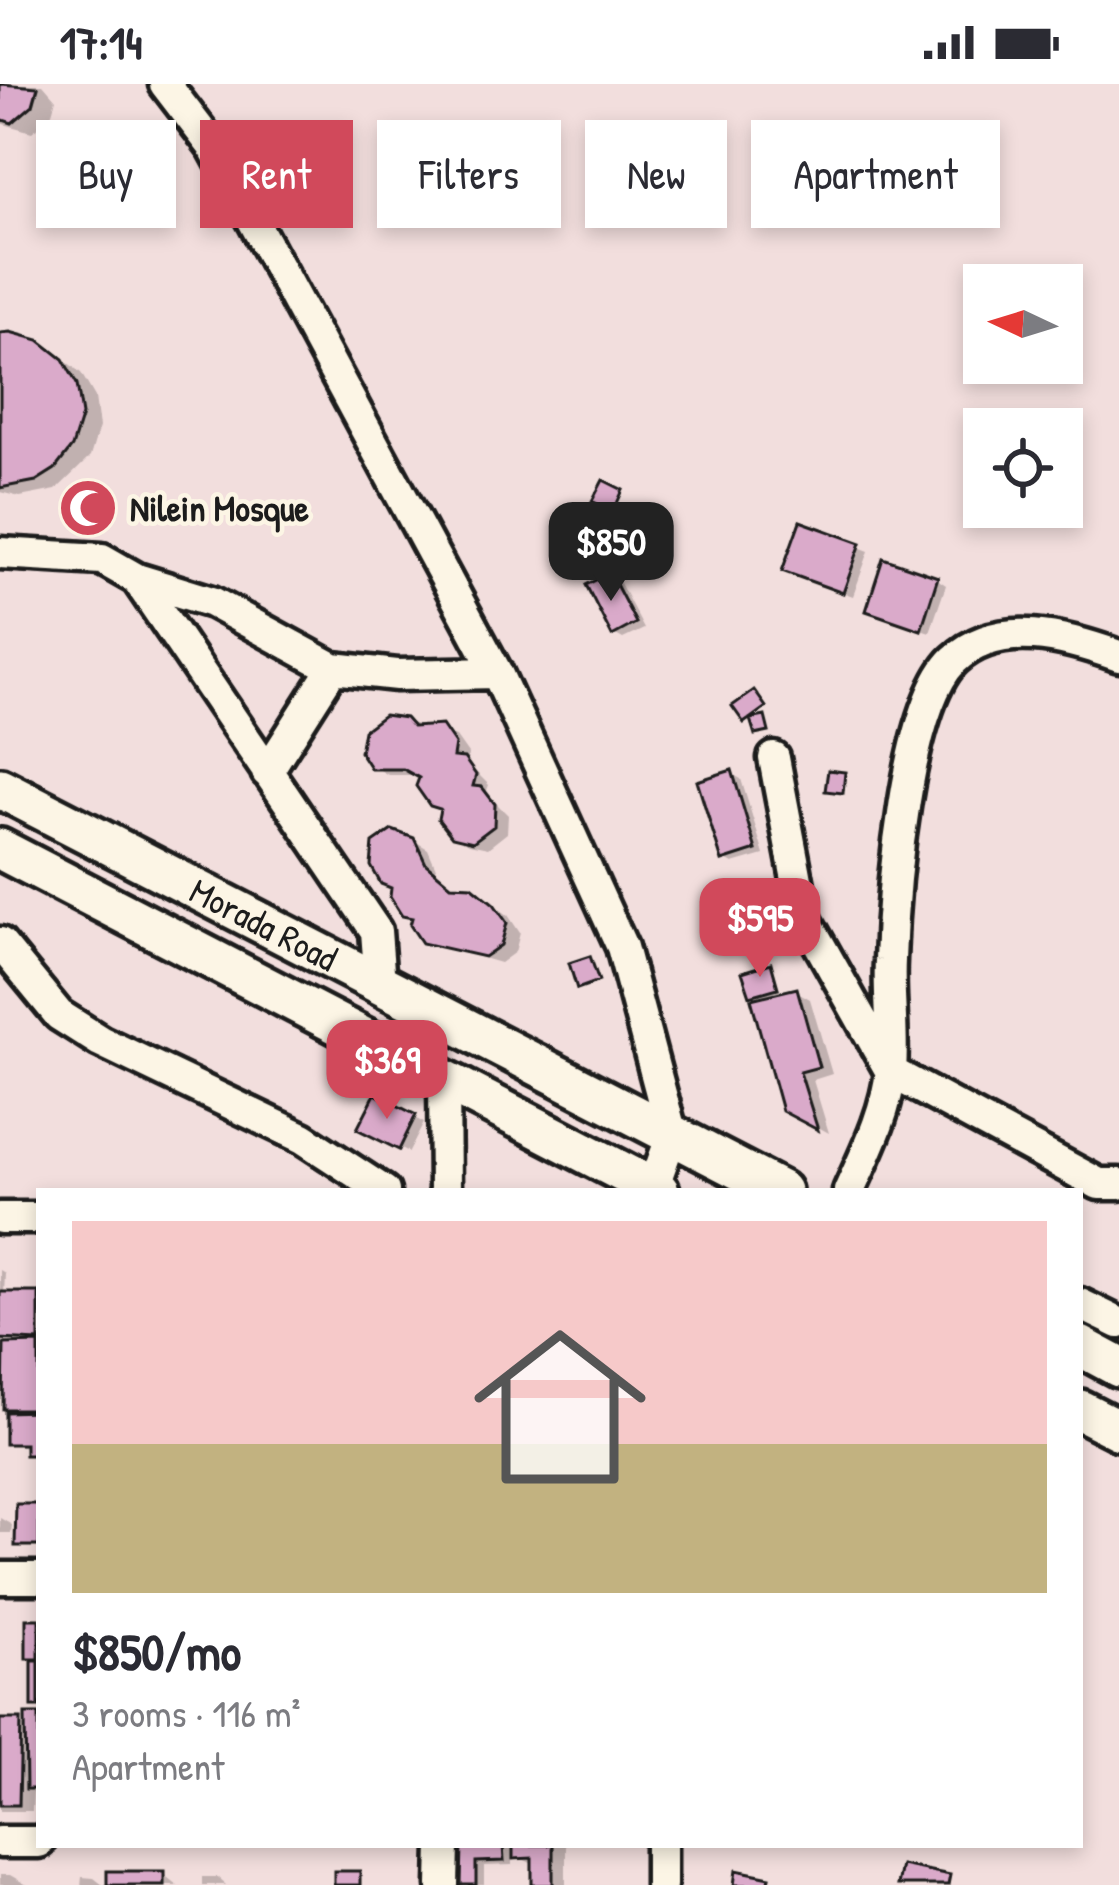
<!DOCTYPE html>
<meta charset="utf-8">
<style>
body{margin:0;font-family:"Patrick Hand",sans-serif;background:#f2f2f3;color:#2b2b33;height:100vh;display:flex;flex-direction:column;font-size:45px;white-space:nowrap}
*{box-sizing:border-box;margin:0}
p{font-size:39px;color:#7c7c81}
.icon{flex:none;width:66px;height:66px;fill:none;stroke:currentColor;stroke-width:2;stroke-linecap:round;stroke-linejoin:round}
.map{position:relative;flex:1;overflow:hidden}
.panel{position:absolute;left:36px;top:1104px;width:1047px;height:660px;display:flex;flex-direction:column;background:#fff;border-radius:0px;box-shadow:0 6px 18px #0003}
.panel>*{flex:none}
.banner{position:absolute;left:36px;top:36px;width:1047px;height:108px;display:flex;gap:24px}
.needle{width:78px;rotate:274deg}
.tools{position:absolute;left:963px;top:180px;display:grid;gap:24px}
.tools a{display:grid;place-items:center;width:120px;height:120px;border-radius:0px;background:#fff;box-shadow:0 6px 18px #0003;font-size:60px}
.price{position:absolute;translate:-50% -102px;padding:0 27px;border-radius:24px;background:#d1495b;color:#fff;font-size:39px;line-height:78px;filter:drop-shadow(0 3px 6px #0008)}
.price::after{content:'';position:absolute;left:50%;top:72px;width:36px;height:27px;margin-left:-18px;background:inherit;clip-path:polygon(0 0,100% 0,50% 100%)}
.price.selected{background:#222;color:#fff}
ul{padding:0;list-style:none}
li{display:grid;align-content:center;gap:24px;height:636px;padding:0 36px}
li+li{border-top:3px solid #e1e1e2}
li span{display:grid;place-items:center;height:372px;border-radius:0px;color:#555}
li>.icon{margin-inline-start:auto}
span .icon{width:216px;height:216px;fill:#fffc;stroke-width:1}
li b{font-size:51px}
.chip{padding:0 42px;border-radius:0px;background:#fff;box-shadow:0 6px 18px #0003;font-size:42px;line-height:108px}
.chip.selected{background:#d1495b;color:#fff}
.status{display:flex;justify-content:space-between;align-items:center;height:84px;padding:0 60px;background:#fff;direction:ltr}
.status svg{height:33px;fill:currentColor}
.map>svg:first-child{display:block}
.shadow{fill:#0003}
.building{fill:#daaaca;stroke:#1c1c1c;stroke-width:3}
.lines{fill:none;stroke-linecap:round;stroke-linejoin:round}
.minor-casing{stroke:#1c1c1c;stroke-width:39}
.major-casing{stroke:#1c1c1c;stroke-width:48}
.minor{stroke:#fcf5e5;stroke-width:30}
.major{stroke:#fcf5e5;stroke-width:39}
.labels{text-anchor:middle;stroke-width:9;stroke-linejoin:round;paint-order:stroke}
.poi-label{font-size:36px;font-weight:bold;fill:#1c1c1c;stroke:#fcf5e5;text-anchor:start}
.street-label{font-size:36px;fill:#1c1c1c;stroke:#fcf5e5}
</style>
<div class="status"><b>17:14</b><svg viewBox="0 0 49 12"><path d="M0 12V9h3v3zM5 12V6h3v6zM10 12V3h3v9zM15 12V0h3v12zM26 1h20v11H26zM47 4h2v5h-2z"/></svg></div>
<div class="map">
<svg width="1119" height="1801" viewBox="0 0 1119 1801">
<rect width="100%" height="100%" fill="#f2dedd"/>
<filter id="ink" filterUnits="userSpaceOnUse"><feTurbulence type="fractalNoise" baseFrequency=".00833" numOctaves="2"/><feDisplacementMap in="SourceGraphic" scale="24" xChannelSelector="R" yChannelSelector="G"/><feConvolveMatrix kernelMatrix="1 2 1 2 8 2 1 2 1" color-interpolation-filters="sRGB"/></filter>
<g filter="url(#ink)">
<!-- shadow -->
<path class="shadow" d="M 0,0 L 43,0 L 56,15 L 51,32 L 32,48 L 0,39 Z
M 0,252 L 37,259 L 58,271 L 81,289 L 95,313 L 99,343 L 90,373 L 56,406 L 20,413 L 0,408 Z
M 802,441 L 869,467 L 853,512 L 795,491 Z
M 610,492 L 619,497 L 644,545 L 623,555 L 614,550 Z
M 937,495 L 946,501 L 930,548 L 878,531 Z
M 404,637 L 456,653 L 468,670 L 467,679 L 489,701 L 486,709 L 508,731 L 507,749 L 488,764 L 469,760 L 454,751 L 443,727 L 432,720 L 423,691 L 388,691 L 373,682 Z
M 732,690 L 741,695 L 764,771 L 733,780 L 724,775 Z
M 413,756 L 428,765 L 439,791 L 455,804 L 471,805 L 508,831 L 520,849 L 515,868 L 500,879 L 424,857 L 415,836 L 404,829 Z
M 771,882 L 782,910 L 796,907 L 810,915 L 832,990 L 813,996 L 829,1049 L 785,1025 L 761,915 L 752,910 Z
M 377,1014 L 424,1039 L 409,1068 L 361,1043 Z
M 0,1186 L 5,1189 L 4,1211 L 39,1211 L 39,1375 L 28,1364 L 8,1358 L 19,1331 L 6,1323 L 6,1295 L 0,1295 Z
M 0,1434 L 12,1441 L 11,1449 L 0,1449 Z
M 39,1633 L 39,1709 L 33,1706 L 32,1727 L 0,1727 L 0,1638 L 29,1643 Z
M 458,1761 L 566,1761 L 566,1801 L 535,1801 L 535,1781 L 512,1770 L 512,1781 L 484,1782 L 484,1801 L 459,1801 Z
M 163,1790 L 177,1801 L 110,1801 Z
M 0,1791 L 10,1791 L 27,1801 L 0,1801 Z
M 82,1793 L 94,1794 L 103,1801 L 81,1801 Z
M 202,1793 L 217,1793 L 226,1801 L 202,1801 Z"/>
<!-- building -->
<path class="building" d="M 0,0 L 38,3 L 33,21 L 12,39 L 0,35 Z
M 10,248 L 39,256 L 63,275 L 77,300 L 82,331 L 72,363 L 55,385 L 36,397 L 0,404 L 0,249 Z
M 603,396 L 623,406 L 613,428 L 592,417 Z
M 602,432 L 638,447 L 632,463 L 596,448 Z
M 800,437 L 861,459 L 843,509 L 782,487 Z
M 883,474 L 938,493 L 921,546 L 866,527 Z
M 610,489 L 636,539 L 612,552 L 586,501 Z
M 754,606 L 766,623 L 744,639 L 732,622 Z
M 384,631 L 405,634 L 413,643 L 442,641 L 455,660 L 453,673 L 464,674 L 476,691 L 473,702 L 482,703 L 495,720 L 494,742 L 473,758 L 452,753 L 438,735 L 440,725 L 430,722 L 416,702 L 419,694 L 403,685 L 371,685 L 360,668 L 364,646 Z
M 765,632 L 769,648 L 755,651 L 750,635 Z
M 732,686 L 756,766 L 722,777 L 697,697 Z
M 828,686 L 845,688 L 843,709 L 825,707 Z
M 392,746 L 414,754 L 426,780 L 451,801 L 472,802 L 494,820 L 507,839 L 501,861 L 484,873 L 422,859 L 410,841 L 412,834 L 402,832 L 390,813 L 391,804 L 381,800 L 371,782 L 373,759 Z
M 590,872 L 599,897 L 577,905 L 569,879 Z
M 771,879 L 778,904 L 750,912 L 742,888 Z
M 797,904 L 819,983 L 800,988 L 818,1046 L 782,1027 L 751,915 Z
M 375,1010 L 416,1031 L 399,1066 L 357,1045 Z
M 0,1208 L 39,1208 L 39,1257 L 0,1255 Z
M 39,1259 L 39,1325 L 3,1325 L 4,1260 Z
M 39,1327 L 39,1371 L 25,1371 L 25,1360 L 5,1360 L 5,1328 Z
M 16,1420 L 39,1420 L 39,1462 L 15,1462 Z
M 26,1535 L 39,1535 L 39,1575 L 26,1575 Z
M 32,1577 L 39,1577 L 39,1623 L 32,1623 Z
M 25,1630 L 39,1630 L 39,1705 L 26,1705 Z
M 0,1635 L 21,1635 L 19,1721 L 0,1721 Z
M 455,1761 L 503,1761 L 504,1777 L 476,1778 L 476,1801 L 456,1801 Z
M 527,1761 L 553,1761 L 553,1801 L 532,1801 L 532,1774 L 513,1775 L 513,1762 Z
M 901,1781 L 950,1791 L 948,1801 L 897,1801 Z
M 736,1786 L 770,1793 L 768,1801 L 734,1801 Z
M 107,1787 L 164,1787 L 164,1801 L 107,1801 Z
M 334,1787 L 360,1787 L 360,1801 L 334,1801 Z"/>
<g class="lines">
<defs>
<path id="minor" d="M 165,0 L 214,64 L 497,589 L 622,863 L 672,1051 L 653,1104 L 642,1107
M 0,469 L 102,475 L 137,495 L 212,518 L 333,584 L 397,591 L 497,589
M 137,495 L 376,847 L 380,900
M 774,674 L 804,833 L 891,988 L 1099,1100 L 1119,1100
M 267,688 L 333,584
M 0,859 L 59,931 L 100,957 L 303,1054 L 384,1107
M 444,995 L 445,1107
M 849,1107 C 866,1069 887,1028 891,986 C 894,950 888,913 890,876 C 892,808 906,623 954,576 C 999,533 1069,554 1119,572
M 0,1134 L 39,1134
M 1080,1220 L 1119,1239
M 0,1494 L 39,1494
M 0,1758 L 39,1758
M 443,1801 L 444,1761
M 661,1801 L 661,1761"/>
<g id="major">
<path id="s1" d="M 0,704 L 781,1107"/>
<path d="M 0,765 L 659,1107"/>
<path d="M 1080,1262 L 1119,1283"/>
<path d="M 1080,1326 L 1119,1346"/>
</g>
</defs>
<!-- minor casing -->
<use href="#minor" class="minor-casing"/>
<!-- major casing -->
<use href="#major" class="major-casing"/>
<!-- minor -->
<use href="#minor" class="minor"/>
<!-- major -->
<use href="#major" class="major"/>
</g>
</g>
<!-- icons -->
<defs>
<symbol id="mosque-disc" viewBox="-11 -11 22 22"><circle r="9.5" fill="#d1495b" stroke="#fcf5e5"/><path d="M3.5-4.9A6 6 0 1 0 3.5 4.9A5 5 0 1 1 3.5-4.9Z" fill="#fff"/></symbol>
</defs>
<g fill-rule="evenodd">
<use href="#mosque-disc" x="55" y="391" width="66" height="66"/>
</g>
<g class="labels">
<!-- poi labels -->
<g class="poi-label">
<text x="130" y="437">Nilein Mosque</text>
</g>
<!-- street labels -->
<g class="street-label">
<text dy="13" stroke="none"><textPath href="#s1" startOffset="297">Morada Road</textPath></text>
</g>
</g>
</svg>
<div class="tools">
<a><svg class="needle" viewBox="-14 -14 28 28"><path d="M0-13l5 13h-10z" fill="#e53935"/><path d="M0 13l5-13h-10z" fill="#7c7c81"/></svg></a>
<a><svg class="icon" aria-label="locate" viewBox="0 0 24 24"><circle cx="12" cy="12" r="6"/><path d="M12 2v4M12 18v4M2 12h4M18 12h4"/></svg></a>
</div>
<b class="price selected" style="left:611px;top:520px">$850</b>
<b class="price" style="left:760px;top:896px">$595</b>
<b class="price" style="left:387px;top:1038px">$369</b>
<div class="banner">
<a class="chip">Buy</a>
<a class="chip selected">Rent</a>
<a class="chip">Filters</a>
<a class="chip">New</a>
<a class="chip">Apartment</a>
</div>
<section class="panel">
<ul>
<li><span style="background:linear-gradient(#f6c9c9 60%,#c2b280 0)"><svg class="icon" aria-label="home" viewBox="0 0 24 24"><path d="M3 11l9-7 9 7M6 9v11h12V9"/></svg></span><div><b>$850/mo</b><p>3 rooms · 116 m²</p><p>Apartment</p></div></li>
</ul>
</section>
</div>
